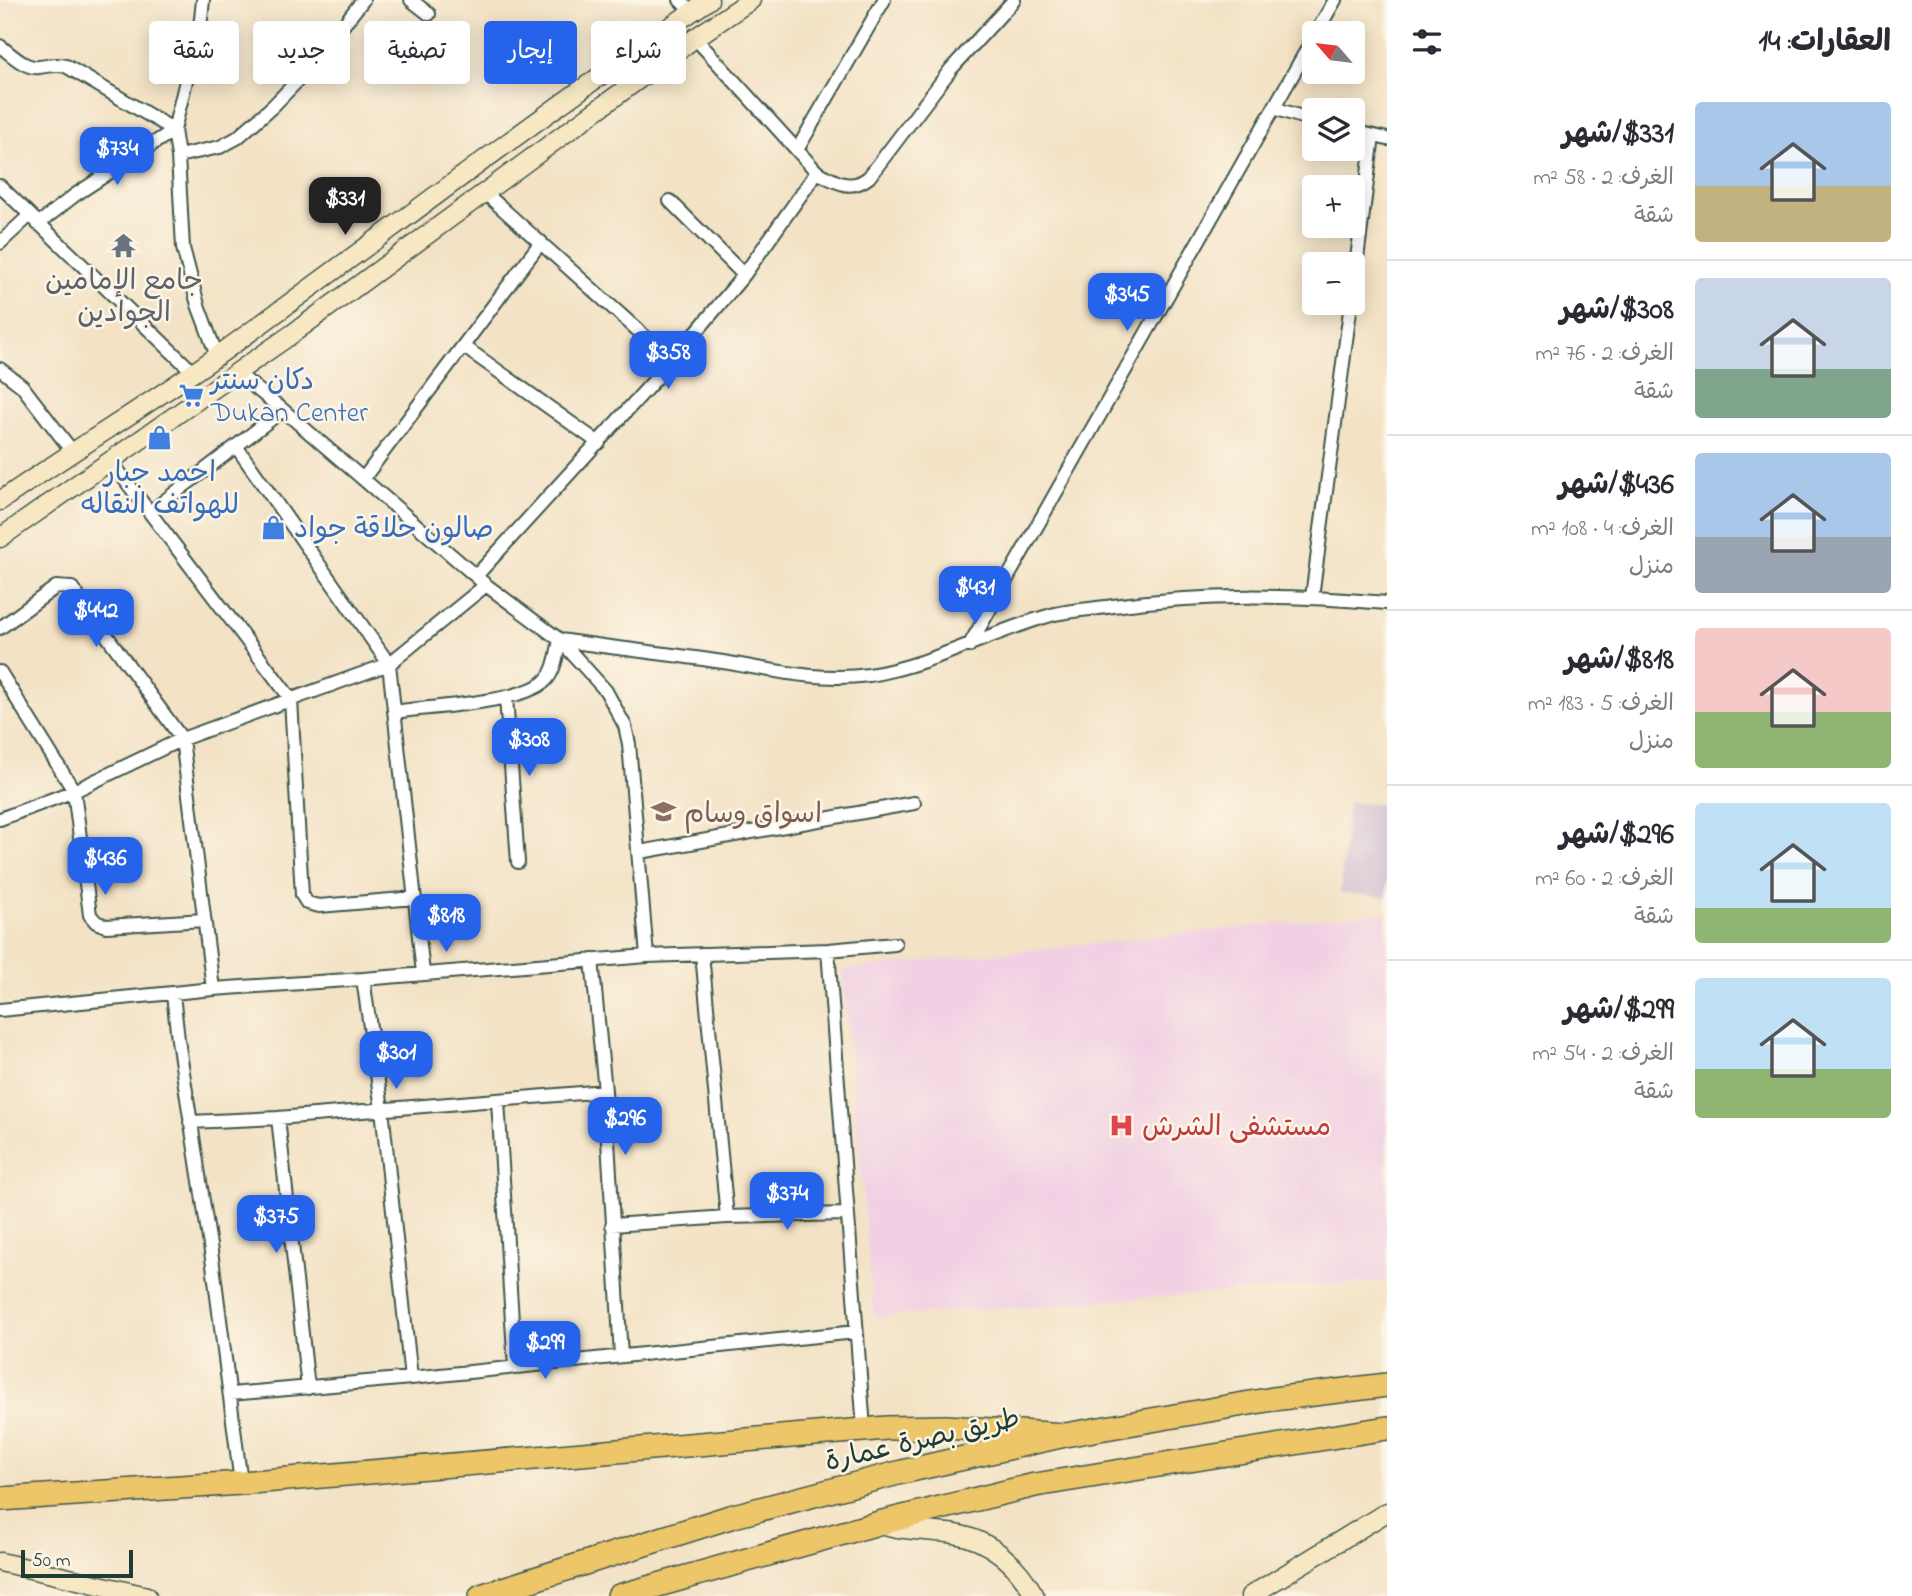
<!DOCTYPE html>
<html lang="ar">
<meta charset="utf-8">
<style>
body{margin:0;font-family:"Indie Flower","Playpen Sans Arabic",sans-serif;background:#f2f2f3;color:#2b2b33;direction:rtl;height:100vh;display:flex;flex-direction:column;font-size:26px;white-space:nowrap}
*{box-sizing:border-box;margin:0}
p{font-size:23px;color:#7c7c81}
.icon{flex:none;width:38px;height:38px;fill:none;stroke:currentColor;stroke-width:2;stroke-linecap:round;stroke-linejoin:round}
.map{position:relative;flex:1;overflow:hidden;direction:ltr}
.drawer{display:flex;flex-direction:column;background:#fff;width:525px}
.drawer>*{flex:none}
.banner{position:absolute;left:21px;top:21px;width:665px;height:63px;direction:rtl;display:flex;gap:14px}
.needle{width:46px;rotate:298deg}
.buttons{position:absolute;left:1302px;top:21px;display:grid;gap:14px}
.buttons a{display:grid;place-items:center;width:63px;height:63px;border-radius:7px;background:#fff;box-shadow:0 4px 18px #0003;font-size:35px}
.scale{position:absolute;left:21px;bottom:18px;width:112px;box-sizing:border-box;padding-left:7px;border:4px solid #1f3d34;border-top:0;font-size:19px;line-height:24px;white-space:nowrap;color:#1f3d34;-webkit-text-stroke:5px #fcf5e5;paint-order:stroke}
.price{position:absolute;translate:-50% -60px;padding:0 16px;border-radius:14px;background:#2563eb;color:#fff;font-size:23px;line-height:46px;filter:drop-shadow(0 2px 4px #0008)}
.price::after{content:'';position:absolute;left:50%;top:42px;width:21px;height:16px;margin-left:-10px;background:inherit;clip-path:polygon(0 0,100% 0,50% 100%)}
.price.current{background:#222;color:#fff}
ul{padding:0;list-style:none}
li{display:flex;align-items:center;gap:21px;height:175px;padding:0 21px}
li+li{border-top:2px solid #e1e1e2}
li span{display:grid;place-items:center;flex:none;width:196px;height:140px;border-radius:7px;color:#555}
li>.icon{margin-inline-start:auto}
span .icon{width:84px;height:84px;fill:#fffc;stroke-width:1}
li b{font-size:30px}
h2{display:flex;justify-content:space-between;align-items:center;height:84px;padding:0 21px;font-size:30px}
.pill{padding:0 24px;border-radius:7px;background:#fff;box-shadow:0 4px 18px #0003;font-size:24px;line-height:63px}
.pill.current{background:#2563eb;color:#fff}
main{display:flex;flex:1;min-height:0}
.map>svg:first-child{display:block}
.built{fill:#f1d0e3}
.industrial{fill:#cebed1}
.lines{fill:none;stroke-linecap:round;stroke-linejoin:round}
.street-casing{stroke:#3f564a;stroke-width:16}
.secondary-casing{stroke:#3f564a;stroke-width:21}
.highway-casing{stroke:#3f564a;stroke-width:26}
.street{stroke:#fff;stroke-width:12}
.secondary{stroke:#f7e8c3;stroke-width:18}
.highway{stroke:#ecc669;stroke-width:23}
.labels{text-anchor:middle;stroke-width:5;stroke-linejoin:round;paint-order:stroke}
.worship-label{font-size:28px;fill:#5b616d;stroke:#fcf5e5}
.shop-label{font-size:28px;fill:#366cbe;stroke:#fcf5e5;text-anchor:start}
.education-label{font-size:28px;fill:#785e54;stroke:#fcf5e5;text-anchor:start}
.health-label{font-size:28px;fill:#be3a42;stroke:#fcf5e5;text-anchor:start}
.street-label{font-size:28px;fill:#1f3d34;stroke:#fcf5e5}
</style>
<main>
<section class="drawer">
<h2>العقارات: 14<svg class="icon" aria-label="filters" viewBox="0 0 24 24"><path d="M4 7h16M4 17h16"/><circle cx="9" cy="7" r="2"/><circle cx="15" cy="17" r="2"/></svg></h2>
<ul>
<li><span style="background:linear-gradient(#a9c7e8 60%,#c2b280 0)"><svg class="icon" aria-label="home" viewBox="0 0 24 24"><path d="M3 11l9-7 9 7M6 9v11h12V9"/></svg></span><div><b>$331/شهر</b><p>الغرف: 2 · 58 m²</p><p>شقة</p></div></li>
<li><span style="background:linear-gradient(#c9d6e8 65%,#7fa58c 0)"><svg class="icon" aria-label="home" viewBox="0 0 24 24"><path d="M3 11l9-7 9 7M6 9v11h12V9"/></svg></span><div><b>$308/شهر</b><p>الغرف: 2 · 76 m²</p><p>شقة</p></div></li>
<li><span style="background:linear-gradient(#a9c7e8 60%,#9aa5b1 0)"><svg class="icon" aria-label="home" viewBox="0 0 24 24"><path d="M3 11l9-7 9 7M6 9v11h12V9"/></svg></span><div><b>$436/شهر</b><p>الغرف: 4 · 108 m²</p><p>منزل</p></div></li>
<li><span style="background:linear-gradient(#f6c9c9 60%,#8fb573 0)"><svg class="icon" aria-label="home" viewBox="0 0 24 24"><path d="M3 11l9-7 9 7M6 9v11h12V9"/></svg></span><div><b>$818/شهر</b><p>الغرف: 5 · 183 m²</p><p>منزل</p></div></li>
<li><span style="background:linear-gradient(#bfe0f5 75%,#8fb573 0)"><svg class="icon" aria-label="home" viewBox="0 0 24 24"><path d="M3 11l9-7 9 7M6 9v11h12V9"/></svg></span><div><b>$296/شهر</b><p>الغرف: 2 · 60 m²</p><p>شقة</p></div></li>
<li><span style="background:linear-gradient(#bfe0f5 65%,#8fb573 0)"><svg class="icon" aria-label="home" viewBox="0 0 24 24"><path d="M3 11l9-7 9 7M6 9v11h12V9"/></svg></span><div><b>$299/شهر</b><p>الغرف: 2 · 54 m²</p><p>شقة</p></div></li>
</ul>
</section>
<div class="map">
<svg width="1387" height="1596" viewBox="0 0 1387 1596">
<rect width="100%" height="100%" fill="#fcf5e5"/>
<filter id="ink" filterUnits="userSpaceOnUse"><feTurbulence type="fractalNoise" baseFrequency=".0143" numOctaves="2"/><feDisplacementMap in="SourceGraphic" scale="14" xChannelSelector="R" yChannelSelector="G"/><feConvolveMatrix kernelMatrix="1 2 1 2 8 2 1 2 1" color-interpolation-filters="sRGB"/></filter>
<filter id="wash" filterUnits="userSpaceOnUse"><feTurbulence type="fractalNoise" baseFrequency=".00686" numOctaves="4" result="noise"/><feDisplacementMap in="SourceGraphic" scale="28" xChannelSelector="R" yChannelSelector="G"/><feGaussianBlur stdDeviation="1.57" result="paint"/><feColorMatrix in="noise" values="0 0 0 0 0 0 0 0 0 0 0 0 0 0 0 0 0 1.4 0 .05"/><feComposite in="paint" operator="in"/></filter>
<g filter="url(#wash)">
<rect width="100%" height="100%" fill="#f3e2c5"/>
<!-- built -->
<path class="built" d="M 1387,912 L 1387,1281 L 874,1317 L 843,970 Z"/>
<!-- industrial -->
<path class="industrial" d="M 1348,802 L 1387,805 L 1387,897 L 1340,893 Z"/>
</g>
<g filter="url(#ink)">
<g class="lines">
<defs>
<path id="street" d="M 203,0 L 201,19 L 174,130 L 178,156 L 183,248 L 198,305 L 217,356
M 411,0 L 429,14
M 680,0 L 692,12
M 1316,33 L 1335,0
M 695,38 L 817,172 C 836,182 851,192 869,177 L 951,69 L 1014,0
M 0,46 C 11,54 25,69 39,67 C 50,66 54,63 66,66 L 174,130 L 75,195 L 38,224
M 1274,108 L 1314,121
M 1353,131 L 1387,139
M 797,150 L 884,0
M 178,156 L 220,147 L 237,138 L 273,106 L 308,70 L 363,0
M 0,186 L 193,372
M 484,192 L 672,361
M 670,201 L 744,275
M 0,243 L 29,216
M 1353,289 L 1373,136
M 463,346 L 599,443
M 0,369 L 22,386 L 72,451
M 237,373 L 283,410 L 486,585 L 560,640 L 606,691 L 625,726 L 629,744 L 647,956
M 236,446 L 389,664 L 423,973
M 110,460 L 291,699 L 302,895 L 307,903 L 319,906 L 415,898
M 363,479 L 541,242
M 150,512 L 283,410
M 476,576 L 672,361 L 744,275 L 817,172
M 1312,597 L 1351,303
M 0,628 L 56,587 L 72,588 L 182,739 L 213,989
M 969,646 L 1314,37
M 0,672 L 74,791 L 90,915 L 96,922 L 106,926 L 204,920
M 506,697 L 518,862
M 394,712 C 427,707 522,703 545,681 C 555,672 557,653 560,640 C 614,648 669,654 723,662 C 772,670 819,682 869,675 C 933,665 994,630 1055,614 C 1074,610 1094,609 1113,606 C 1205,593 1295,595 1387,603
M 0,819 L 74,791 L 182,739 L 389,664 L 486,585
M 640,852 L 914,803
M 828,950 L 864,1429
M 702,954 L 727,1217
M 592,960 L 605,1091 L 621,1356
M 363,979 L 382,1109 L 411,1378
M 173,994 L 178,1040 L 213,1265 L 241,1483
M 0,1010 L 213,989 L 363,979 L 647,956 L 828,950 L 895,944
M 498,1101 L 515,1368
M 278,1118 L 308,1388
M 190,1122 L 278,1118 L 605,1091
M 612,1225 L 727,1217 L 847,1214
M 231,1394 L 411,1378 L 856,1332"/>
<path id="secondary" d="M 0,501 C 72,451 148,405 220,354 C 383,236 543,113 709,0
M 0,538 L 292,334 L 695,38 L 751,0
M 879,1523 C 904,1532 929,1530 955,1534 C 991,1540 1018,1565 1035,1596
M 0,1562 L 147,1596
M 1250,1596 L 1387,1512"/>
<path id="highway" d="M 0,1499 L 241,1483 L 887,1428 L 946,1427 L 1065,1435
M 481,1596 L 730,1517 L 902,1472 L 1065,1435 L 1273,1399 L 1387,1385
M 619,1596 L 879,1523 L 1035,1485 L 1387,1428"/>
</defs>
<!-- street casing -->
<use href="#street" class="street-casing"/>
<!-- secondary casing -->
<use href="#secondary" class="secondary-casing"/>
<!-- highway casing -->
<use href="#highway" class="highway-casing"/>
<!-- street -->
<use href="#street" class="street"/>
<!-- secondary -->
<use href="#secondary" class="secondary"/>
<!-- highway -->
<use href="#highway" class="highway"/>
</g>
</g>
<!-- icons -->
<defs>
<symbol id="temple-bare" viewBox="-9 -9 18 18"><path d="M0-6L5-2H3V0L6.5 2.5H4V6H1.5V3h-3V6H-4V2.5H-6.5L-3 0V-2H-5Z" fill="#6b7280" stroke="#fcf5e5" stroke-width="2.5" paint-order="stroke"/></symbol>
<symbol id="supermarket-bare" viewBox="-9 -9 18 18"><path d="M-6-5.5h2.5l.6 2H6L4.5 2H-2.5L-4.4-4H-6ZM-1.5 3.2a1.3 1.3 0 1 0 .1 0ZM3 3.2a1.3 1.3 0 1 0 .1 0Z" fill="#3f7fe0" stroke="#fcf5e5" stroke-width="2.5" paint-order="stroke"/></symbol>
<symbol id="shop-bare" viewBox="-9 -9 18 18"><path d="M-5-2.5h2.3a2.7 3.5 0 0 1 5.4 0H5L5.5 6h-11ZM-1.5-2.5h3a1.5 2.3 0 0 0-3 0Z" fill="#3f7fe0" stroke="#fcf5e5" stroke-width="2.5" paint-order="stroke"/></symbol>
<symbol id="school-bare" viewBox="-9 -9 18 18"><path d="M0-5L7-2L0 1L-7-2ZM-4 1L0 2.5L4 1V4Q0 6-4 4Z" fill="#8d6e63" stroke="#fcf5e5" stroke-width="2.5" paint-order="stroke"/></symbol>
<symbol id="hospital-bare" viewBox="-9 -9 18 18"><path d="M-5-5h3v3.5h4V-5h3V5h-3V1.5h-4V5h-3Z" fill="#e0444e" stroke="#fcf5e5" stroke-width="2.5" paint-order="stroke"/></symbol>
</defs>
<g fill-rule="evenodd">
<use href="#temple-bare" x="106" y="228" width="35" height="35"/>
<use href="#supermarket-bare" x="174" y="378" width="35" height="35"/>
<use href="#shop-bare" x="142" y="420" width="35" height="35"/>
<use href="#shop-bare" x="256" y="510" width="35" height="35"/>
<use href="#school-bare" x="646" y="794" width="35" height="35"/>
<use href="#hospital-bare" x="1104" y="1108" width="35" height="35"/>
</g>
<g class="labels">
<!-- worship labels -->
<g class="worship-label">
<text x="124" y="289">جامع الإمامين<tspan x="124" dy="32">الجوادين</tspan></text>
</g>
<!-- shop labels -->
<g class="shop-label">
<text x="211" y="389">دكان سنتر<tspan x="211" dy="32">Dukan Center</tspan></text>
<text x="160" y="481" text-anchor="middle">احمد جبار<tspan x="160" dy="32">للهواتف النقاله</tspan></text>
<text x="294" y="537">صالون حلاقة جواد</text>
</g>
<!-- education labels -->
<g class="education-label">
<text x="684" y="822">اسواق وسام</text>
</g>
<!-- health labels -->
<g class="health-label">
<text x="1142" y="1135">مستشفى الشرش</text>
</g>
<!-- street labels -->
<g class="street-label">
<text transform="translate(922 1438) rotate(-13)" y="10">طريق بصرة عمارة</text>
</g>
</g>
</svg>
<div class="buttons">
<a><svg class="needle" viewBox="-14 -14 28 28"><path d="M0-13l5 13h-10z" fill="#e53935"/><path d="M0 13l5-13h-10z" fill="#7c7c81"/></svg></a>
<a><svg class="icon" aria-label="layers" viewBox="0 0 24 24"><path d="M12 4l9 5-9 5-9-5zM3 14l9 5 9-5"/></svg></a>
<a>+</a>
<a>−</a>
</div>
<div class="scale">50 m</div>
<b class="price" style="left:117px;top:187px">$734</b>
<b class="price current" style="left:345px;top:237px">$331</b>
<b class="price" style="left:1127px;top:333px">$345</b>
<b class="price" style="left:668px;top:391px">$358</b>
<b class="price" style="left:975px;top:626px">$431</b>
<b class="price" style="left:96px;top:649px">$442</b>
<b class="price" style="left:529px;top:778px">$308</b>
<b class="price" style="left:105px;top:897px">$436</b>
<b class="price" style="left:446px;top:954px">$818</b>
<b class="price" style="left:396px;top:1091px">$301</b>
<b class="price" style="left:625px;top:1157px">$296</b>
<b class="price" style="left:787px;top:1232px">$374</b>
<b class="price" style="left:276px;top:1255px">$375</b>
<b class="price" style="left:545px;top:1381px">$299</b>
<div class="banner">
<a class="pill">شراء</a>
<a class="pill current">إيجار</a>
<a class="pill">تصفية</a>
<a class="pill">جديد</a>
<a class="pill">شقة</a>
</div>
</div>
</main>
